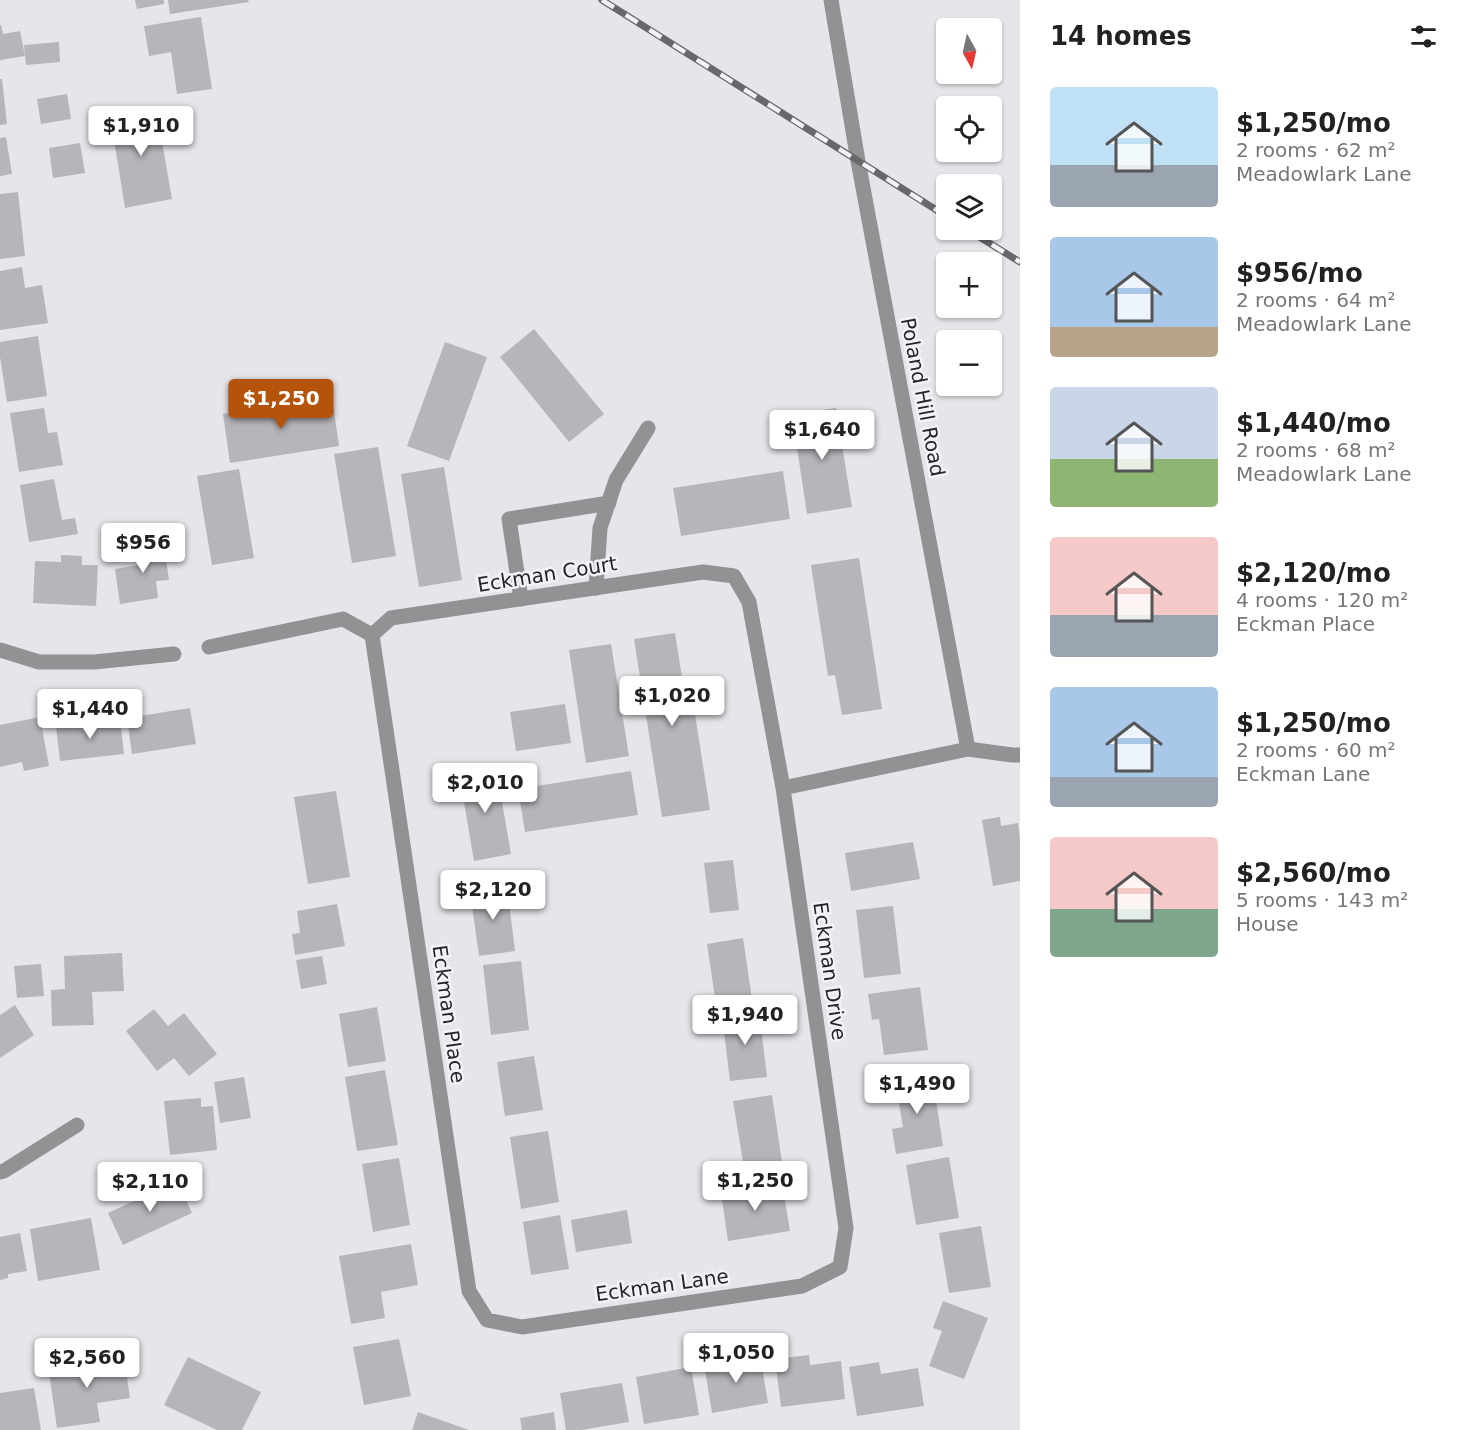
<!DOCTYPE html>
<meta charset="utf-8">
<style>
body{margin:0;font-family:"DejaVu Sans",sans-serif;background:#f6f6f6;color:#222;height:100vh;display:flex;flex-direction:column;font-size:22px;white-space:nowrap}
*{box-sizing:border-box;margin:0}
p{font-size:20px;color:#767676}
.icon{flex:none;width:33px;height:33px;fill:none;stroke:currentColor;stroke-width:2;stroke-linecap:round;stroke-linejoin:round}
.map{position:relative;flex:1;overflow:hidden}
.sheet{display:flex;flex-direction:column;background:#fff;width:450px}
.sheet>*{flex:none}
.needle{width:39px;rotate:172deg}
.tools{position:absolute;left:936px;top:18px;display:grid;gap:12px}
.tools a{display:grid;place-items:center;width:66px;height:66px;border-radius:6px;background:#fff;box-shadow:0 2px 4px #0004;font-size:30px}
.price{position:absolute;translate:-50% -51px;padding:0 14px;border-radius:6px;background:#fff;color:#222;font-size:20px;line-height:39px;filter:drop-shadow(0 2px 3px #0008)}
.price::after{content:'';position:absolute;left:50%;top:36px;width:18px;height:14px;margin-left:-9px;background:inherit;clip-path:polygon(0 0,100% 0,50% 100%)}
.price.current{background:#b45309;color:#fff}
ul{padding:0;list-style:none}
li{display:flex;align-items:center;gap:18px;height:150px;padding:0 30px}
li span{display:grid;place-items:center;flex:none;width:168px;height:120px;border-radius:6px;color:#555}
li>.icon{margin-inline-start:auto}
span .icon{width:72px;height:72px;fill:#fffc;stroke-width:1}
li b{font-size:26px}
h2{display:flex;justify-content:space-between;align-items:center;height:72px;padding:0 30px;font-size:26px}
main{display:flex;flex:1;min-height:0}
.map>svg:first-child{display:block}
.building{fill:#b6b5ba}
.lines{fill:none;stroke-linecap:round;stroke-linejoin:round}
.lane{stroke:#929294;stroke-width:15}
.street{stroke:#929294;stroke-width:15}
.rail-casing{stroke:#68676a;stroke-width:7}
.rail{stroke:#f3f3f7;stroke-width:4.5;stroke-dasharray:14;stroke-linecap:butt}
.labels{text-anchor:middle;stroke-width:5;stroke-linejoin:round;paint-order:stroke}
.street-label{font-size:20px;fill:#252426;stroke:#f3f3f7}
</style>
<main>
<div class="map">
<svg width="1020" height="1430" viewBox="0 0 1020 1430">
<rect width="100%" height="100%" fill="#e6e5ea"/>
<!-- building -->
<path class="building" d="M 135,0 L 164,0 L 164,4 L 137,9 Z
M 168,0 L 248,0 L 249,2 L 170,14 Z
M 201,17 L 212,89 L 177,94 L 171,52 L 149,56 L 144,26 Z
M 0,25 L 1,25 L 3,34 L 20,31 L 25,56 L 0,60 Z
M 59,42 L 60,62 L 26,65 L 24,45 Z
M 0,79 L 2,79 L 7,124 L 0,125 Z
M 67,94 L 71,119 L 41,124 L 37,99 Z
M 156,107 L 172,199 L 125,208 L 110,115 Z
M 6,137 L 12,174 L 0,176 L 0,138 Z
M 80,143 L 85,173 L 53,178 L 49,148 Z
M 18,192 L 25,256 L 0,259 L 0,194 Z
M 22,267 L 25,288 L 42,285 L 48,323 L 0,330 L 0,271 Z
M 534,329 L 604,414 L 569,442 L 500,357 Z
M 38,336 L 47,396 L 7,402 L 0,357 L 0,342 Z
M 445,342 L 487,357 L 449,461 L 407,446 Z
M 332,397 L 339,446 L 230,463 L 223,414 Z
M 44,408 L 48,433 L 57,432 L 63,465 L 19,472 L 10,413 Z
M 836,408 L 852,507 L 807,514 L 792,415 Z
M 378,447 L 396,556 L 352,563 L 334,454 Z
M 444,467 L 462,580 L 419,587 L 401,474 Z
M 239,469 L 254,558 L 212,565 L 197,476 Z
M 783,471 L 790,519 L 681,536 L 673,488 Z
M 54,479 L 62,520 L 75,518 L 78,534 L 29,542 L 20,485 Z
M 163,540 L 169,580 L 156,581 L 158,598 L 120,604 L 115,569 L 140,565 L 136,545 Z
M 61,555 L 82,556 L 82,565 L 98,565 L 96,606 L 33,603 L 35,561 L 61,562 Z
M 859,558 L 882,709 L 842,715 L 835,675 L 828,676 L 811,565 Z
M 675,633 L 682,677 L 689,676 L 710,810 L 662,817 L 634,639 Z
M 611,644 L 629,756 L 586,763 L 569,650 Z
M 565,704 L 571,743 L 516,751 L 510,712 Z
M 190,708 L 196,744 L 132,754 L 127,718 Z
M 40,717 L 49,766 L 24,771 L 22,762 L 0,767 L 0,725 Z
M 120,719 L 124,754 L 60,761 L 56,726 Z
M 496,767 L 511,854 L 474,861 L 459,773 Z
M 631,771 L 638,815 L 525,832 L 518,789 Z
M 336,791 L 350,877 L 308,884 L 294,797 Z
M 1000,817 L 1001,826 L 1018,823 L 1020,839 L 1020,881 L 993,886 L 982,820 Z
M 913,842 L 920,879 L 851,891 L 845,853 Z
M 733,860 L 739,910 L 710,913 L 704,863 Z
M 507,886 L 515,951 L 479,956 L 470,891 Z
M 337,904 L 345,946 L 295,955 L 292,934 L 300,933 L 297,911 Z
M 893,906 L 901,974 L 864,978 L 856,910 Z
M 743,938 L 752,999 L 716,1004 L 707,944 Z
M 122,953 L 124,991 L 92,992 L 94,1025 L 52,1026 L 51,990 L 65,989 L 64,956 Z
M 322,956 L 327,984 L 301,989 L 296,960 Z
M 521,961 L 529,1030 L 491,1035 L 483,965 Z
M 41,964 L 44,996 L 17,998 L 14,966 Z
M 920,987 L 928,1050 L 884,1055 L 879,1019 L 872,1020 L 868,994 Z
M 15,1005 L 34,1035 L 0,1058 L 0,1015 Z
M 377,1007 L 386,1061 L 348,1067 L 339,1014 Z
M 154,1009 L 168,1026 L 184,1013 L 217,1054 L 189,1076 L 174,1058 L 157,1071 L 126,1031 Z
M 759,1010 L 767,1077 L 730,1081 L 722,1015 Z
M 534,1056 L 543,1110 L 505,1116 L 497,1062 Z
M 385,1070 L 398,1145 L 357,1151 L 345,1077 Z
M 932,1074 L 943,1146 L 896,1154 L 892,1129 L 903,1127 L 895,1079 Z
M 244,1077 L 251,1118 L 220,1123 L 214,1082 Z
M 772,1095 L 782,1162 L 744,1168 L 733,1101 Z
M 201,1098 L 201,1107 L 213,1106 L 217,1150 L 170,1155 L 164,1101 Z
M 548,1131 L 559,1202 L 521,1209 L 510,1137 Z
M 949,1157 L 959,1218 L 916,1225 L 906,1165 Z
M 399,1158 L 410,1225 L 373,1232 L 362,1164 Z
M 177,1181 L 192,1213 L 123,1245 L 108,1213 Z
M 782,1183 L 790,1231 L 728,1241 L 721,1193 Z
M 627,1210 L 632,1243 L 576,1252 L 571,1220 Z
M 560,1215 L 569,1269 L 531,1275 L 523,1222 Z
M 91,1218 L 100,1270 L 38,1281 L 30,1229 Z
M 981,1226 L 991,1287 L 949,1293 L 939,1233 Z
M 20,1233 L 27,1271 L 8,1274 L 8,1278 L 0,1280 L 0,1237 Z
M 411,1244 L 418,1285 L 381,1292 L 385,1318 L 351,1324 L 339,1256 Z
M 943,1301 L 988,1318 L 964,1379 L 929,1366 L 942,1331 L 933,1328 Z
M 399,1339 L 411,1396 L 364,1405 L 353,1347 Z
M 760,1355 L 768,1403 L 712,1413 L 704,1364 Z
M 809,1355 L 810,1365 L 841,1361 L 845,1399 L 781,1407 L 775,1359 Z
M 124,1356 L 130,1398 L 97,1403 L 100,1422 L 57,1428 L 48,1366 Z
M 188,1357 L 261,1392 L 242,1430 L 217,1430 L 164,1405 Z
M 879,1362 L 881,1374 L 918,1368 L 924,1406 L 857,1416 L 849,1367 Z
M 691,1367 L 699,1415 L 644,1424 L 636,1377 Z
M 622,1383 L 629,1422 L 581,1430 L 566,1430 L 560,1393 Z
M 34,1388 L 41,1430 L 0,1430 L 0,1393 Z
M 418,1412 L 469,1430 L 412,1430 Z
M 554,1412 L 556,1430 L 522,1430 L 520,1418 Z"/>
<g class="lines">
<!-- lane -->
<path class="lane" d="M 596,588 L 600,528 L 616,480 L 648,428
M 521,599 L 509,519 L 609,503"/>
<!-- street -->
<path class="street" d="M 831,0 L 858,161 L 968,749
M 209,647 L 343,619 L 372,635 L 469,1291 L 487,1320 L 522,1327 L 802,1286 L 840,1267 L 846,1228 L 783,788 L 749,602 L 734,576 L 703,572 L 391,618 L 372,635
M 0,650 L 39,662 L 94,662 L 174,654
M 783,788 L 968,749 L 1012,755 L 1020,755
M 0,1172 L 4,1171 L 77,1125"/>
<defs>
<path id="rail" d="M 602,0 L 946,216
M 968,230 L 1020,262"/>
</defs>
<!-- rail casing -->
<use href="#rail" class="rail-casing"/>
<!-- rail -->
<use href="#rail" class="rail"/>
</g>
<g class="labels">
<!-- street labels -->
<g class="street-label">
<text transform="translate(923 397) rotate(79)" y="7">Poland Hill Road</text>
<text transform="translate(547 574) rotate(-9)" y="7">Eckman Court</text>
<text transform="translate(830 971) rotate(82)" y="7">Eckman Drive</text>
<text transform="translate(449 1014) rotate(82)" y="7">Eckman Place</text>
<text transform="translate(662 1285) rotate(-8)" y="7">Eckman Lane</text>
</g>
</g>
</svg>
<div class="tools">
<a><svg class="needle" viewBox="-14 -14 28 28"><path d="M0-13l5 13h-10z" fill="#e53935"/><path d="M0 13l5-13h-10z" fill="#767676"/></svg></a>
<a><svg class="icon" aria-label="locate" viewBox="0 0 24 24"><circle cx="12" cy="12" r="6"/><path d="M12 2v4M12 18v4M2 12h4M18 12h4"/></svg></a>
<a><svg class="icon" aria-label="layers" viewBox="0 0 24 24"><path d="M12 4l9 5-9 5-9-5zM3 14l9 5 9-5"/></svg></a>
<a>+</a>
<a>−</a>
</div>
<b class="price" style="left:141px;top:157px">$1,910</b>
<b class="price current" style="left:281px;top:430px">$1,250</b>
<b class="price" style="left:822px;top:461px">$1,640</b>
<b class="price" style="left:143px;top:574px">$956</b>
<b class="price" style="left:672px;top:727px">$1,020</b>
<b class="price" style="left:90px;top:740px">$1,440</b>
<b class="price" style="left:485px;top:814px">$2,010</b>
<b class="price" style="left:493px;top:921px">$2,120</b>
<b class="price" style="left:745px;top:1046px">$1,940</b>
<b class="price" style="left:917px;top:1115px">$1,490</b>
<b class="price" style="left:755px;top:1212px">$1,250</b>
<b class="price" style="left:150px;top:1213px">$2,110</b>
<b class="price" style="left:736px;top:1384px">$1,050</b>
<b class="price" style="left:87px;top:1389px">$2,560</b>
</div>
<section class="sheet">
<h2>14 homes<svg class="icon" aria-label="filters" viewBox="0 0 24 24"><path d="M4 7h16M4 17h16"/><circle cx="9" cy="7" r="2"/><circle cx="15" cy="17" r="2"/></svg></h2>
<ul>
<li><span style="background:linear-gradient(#bfe0f5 65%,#9aa5b1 0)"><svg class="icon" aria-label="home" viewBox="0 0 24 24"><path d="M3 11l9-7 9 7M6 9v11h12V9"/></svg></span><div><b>$1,250/mo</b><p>2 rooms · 62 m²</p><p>Meadowlark Lane</p></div></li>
<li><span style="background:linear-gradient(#a9c7e8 75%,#b9a48a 0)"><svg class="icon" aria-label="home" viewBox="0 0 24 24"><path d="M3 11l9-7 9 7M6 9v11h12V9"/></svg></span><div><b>$956/mo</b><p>2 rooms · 64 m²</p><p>Meadowlark Lane</p></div></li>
<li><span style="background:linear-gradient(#c9d6e8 60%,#8fb573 0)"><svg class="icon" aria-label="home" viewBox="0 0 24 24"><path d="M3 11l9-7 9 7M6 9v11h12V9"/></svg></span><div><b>$1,440/mo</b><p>2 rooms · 68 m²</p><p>Meadowlark Lane</p></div></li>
<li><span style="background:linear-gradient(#f6c9c9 65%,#9aa5b1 0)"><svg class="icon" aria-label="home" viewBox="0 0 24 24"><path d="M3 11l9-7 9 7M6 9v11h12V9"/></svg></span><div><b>$2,120/mo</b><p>4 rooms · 120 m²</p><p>Eckman Place</p></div></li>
<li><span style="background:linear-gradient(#a9c7e8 75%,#9aa5b1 0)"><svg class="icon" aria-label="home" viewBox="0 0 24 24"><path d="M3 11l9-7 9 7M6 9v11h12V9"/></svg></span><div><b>$1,250/mo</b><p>2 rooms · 60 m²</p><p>Eckman Lane</p></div></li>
<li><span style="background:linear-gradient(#f6c9c9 60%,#7fa58c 0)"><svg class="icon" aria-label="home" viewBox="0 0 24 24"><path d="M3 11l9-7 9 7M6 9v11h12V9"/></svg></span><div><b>$2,560/mo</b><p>5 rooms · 143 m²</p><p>House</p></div></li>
</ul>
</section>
</main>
